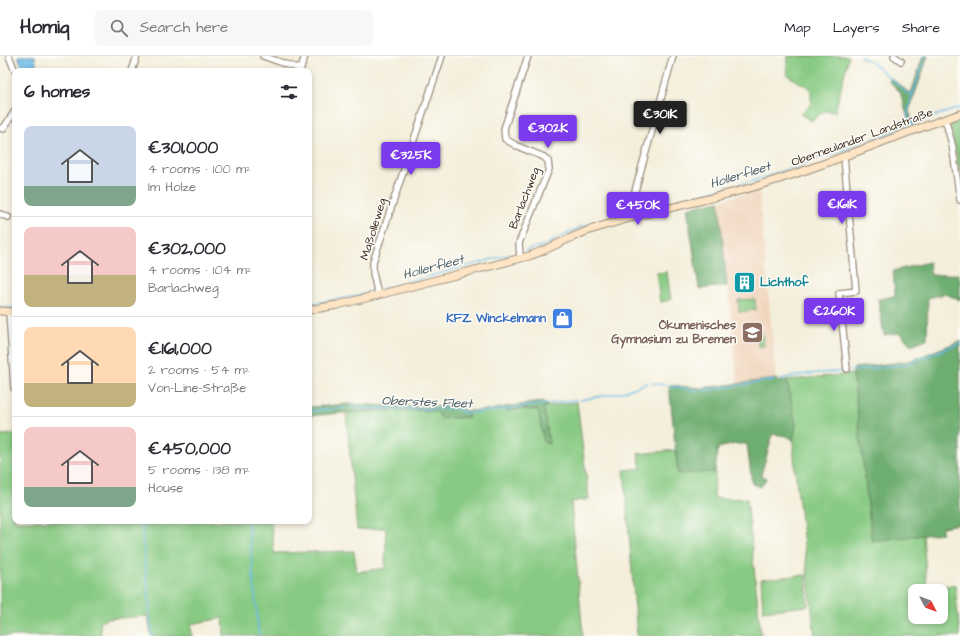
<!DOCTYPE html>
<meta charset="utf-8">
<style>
body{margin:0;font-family:"Architects Daughter",sans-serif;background:#f7f7f7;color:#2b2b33;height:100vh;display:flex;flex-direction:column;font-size:15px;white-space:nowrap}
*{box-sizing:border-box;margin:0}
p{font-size:13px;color:#7c7c81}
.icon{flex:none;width:22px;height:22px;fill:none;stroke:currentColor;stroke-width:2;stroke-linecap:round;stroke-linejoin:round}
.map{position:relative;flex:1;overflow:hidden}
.side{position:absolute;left:12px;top:12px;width:300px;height:456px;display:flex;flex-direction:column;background:#fff;border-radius:8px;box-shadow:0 2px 6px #0003}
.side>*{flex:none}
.needle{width:26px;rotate:132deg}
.fabs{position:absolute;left:908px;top:528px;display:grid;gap:8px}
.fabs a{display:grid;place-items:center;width:40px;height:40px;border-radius:8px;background:#fff;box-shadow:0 2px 6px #0003;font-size:20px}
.price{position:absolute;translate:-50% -34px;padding:0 9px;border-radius:4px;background:#7c3aed;color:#fff;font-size:13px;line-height:26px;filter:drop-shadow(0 1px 2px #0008)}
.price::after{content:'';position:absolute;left:50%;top:24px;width:12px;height:9px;margin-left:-6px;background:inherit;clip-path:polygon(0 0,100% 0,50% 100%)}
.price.active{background:#222;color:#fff}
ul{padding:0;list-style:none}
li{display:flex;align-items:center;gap:12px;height:100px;padding:0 12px}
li+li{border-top:1px solid #e1e1e2}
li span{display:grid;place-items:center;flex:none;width:112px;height:80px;border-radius:8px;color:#555}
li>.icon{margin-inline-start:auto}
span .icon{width:48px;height:48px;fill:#fffc;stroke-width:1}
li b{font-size:17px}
h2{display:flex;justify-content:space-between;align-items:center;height:48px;padding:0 12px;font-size:17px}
header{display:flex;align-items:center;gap:24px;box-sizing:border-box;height:56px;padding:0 20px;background:#fff;border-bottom:1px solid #e1e1e2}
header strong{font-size:19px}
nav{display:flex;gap:22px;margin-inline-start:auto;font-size:14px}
.search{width:280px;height:36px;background:#f7f7f7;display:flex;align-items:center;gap:10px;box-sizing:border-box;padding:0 14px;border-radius:8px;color:#7c7c81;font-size:15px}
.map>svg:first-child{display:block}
.built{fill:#f1d5bd}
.green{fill:#88ca83;stroke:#627a50;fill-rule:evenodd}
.forest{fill:#6eae71;stroke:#546c48}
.water{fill:#68bae4;stroke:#527281}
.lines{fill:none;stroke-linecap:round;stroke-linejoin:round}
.stream{stroke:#68bae4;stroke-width:1.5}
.street-casing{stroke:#988c7c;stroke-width:8}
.secondary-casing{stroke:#988c7c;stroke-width:9}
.street{stroke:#fff;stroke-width:5.5}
.secondary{stroke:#fee5c5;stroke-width:7}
.labels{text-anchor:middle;stroke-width:3;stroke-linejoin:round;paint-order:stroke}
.street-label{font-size:12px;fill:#3b2a1e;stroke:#fdfcf7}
.culture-label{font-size:12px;font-weight:bold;fill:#0d838f;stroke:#fdfcf7;text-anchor:start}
.shop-label{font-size:12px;font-weight:bold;fill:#366cbe;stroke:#fdfcf7;text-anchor:end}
.education-label{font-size:12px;font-weight:bold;fill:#785e54;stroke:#fdfcf7;text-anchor:end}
.water-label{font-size:13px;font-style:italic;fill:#4b5c63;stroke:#fdfcf7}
</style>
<header>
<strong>Homiq</strong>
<div class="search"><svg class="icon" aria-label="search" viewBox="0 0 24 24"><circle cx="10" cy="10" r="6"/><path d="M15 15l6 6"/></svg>Search here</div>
<nav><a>Map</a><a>Layers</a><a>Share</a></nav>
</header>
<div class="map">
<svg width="960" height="580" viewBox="0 0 960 580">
<rect width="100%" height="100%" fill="#fdfcf7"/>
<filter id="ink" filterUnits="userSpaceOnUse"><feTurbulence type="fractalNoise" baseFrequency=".025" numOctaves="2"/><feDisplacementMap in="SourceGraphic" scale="8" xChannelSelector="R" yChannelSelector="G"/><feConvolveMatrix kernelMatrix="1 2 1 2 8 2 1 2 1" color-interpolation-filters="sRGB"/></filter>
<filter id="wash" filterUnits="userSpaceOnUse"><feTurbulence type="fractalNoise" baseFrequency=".012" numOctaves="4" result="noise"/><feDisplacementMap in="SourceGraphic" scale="16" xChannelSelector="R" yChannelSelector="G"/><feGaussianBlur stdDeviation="0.9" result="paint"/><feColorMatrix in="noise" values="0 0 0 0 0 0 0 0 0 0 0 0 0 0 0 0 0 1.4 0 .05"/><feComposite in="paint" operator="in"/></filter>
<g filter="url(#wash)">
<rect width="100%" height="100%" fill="#f4efdb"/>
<!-- built -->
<path class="built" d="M 759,134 L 776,323 L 738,328 L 719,145 Z"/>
<!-- green -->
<path class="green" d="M 788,0 L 849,0 L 835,56 L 823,55 L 812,65 L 800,58 L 811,48 L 811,33 L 787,19 Z
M 960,61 L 960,121 L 950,65 Z
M 667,216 L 671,244 L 660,246 L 656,217 Z
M 755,243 L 756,254 L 739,256 L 738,244 Z
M 757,276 L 762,276 L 764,290 L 758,291 Z
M 853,318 L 872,484 L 923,479 L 927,532 L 955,529 L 960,580 L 815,580 L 795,414 L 793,384 L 796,369 L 787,324 ZM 915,535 L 941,535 L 941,561 L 915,561 Z
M 577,346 L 589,443 L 571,446 L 583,580 L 224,580 L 223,562 L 191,568 L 192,580 L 151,580 L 148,560 L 106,563 L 100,567 L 101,580 L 0,580 L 0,379 L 15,378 L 15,465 L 271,465 L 274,497 L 354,495 L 357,516 L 385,512 L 386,472 L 357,474 L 346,357 C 374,354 403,353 432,355 C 445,356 455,361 468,361 L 467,355 L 490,354 L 505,351 L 506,355 L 523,353 L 538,354 L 544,387 L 549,388 L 544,351 Z
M 675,394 L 678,417 L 715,416 L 714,442 L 747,443 L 761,580 L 637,580 L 624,414 L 641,412 L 638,398 Z
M 806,519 L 808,550 L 763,555 L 761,523 Z"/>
<!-- forest -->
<path class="forest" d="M 923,0 L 928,0 L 909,55 L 913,68 L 910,69 L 900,36 L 889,25 L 891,22 L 908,36 L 911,37 Z
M 719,145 L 727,230 L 699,233 L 687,152 Z
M 929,206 L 931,219 L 958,218 L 960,224 L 960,244 L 945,238 L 928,242 L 927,283 L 911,289 L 899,277 L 884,279 L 878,243 L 895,240 L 893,215 Z
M 960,285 L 960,468 L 942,471 L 942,477 L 872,485 L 853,318 L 854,312 L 909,305 Z
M 776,323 L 778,326 L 787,324 L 796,369 L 793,384 L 787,380 L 773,378 L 761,419 L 767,422 L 761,431 L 752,428 L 747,388 L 736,388 L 718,392 L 715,416 L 678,418 L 669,329 L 701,332 Z
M 544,346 L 547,350 L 544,351 L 549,388 L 544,387 L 538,354 L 523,353 L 505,355 L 505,351 Z
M 350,348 L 392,350 L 457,351 L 467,355 L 469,361 L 442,363 L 436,355 C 394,352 352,356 309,360 L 309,351 Z"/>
<!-- water -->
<path class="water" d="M 18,0 L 35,0 L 36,9 L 30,15 L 24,15 Z"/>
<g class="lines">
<!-- stream -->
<path class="stream" d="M 860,0 L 874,8 L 908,38 L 912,38
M 912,69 L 907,57 L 925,0
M 633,156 L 753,125 L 872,84 L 928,62 L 960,52
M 525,195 L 547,188 L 583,170 L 630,157
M 382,233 L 512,198
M 309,248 L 357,240 L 373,235
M 0,251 L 15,252
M 851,315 L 907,308 L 960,287
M 781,323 L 806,318 L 845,315
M 652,327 L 700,335 L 774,324
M 580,344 L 619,337 L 648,327
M 350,352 L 435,353 L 455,352 L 466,357 L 492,355 L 576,344
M 309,355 L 345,352
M 141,465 L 152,580
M 248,465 L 259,580"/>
</g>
</g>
<g filter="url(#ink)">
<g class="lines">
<defs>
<path id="street" d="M 9,0 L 15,15
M 263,0 L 300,13
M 894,0 L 901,5
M 132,15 L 137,0
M 300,15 L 305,0
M 945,63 L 952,88 L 960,144
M 0,72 L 3,73 L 15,55
M 844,101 L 856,235 L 839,237 L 847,313
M 0,158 L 8,161
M 633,161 L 631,154 L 633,142 L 673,0
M 520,202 L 519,187 L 549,113 L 548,105 L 544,101 L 517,90 L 505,83 L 504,73 L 528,0
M 378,239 L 373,217 L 373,206 L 442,0
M 9,256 L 14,332"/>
<path id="secondary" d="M 309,254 L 337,249 L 378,239 L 529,200 C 550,193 569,181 590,174 C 646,155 704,146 760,129 C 828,109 893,80 960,58
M 0,255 L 15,256"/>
</defs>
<!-- street casing -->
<use href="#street" class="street-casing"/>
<!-- secondary casing -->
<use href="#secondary" class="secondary-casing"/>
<!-- street -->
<use href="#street" class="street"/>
<!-- secondary -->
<use href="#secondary" class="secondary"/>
</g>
</g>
<!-- icons -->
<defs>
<symbol id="building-square" viewBox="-11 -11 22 22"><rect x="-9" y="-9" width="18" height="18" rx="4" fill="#0f9aa8" stroke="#fdfcf7"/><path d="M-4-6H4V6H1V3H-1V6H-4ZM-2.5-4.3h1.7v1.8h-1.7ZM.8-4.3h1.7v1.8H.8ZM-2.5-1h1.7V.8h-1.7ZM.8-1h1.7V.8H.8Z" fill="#fff"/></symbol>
<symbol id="shop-square" viewBox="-11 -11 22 22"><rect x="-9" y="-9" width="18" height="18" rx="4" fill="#3f7fe0" stroke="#fdfcf7"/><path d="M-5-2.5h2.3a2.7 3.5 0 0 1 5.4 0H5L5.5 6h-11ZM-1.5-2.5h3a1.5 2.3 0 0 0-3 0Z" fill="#fff"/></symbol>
<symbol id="school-square" viewBox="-11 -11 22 22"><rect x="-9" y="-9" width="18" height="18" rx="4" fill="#8d6e63" stroke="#fdfcf7"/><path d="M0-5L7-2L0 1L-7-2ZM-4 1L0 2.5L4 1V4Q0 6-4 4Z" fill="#fff"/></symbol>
</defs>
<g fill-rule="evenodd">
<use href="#building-square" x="732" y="214" width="25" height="25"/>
<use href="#shop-square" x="550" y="250" width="25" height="25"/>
<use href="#school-square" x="740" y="264" width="25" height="25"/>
</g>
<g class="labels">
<!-- street labels -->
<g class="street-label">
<text transform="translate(862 81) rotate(-20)" y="4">Oberneulander Landstraße</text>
<text transform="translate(524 142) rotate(-69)" y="4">Barlachweg</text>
<text transform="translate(373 173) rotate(-73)" y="4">Maßolleweg</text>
</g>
<!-- culture labels -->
<g class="culture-label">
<text x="760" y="230">Lichthof</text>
</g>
<!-- shop labels -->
<g class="shop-label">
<text x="546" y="266">KFZ Winckelmann</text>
</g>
<!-- education labels -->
<g class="education-label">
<text x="736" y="273">Ökumenisches<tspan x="736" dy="14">Gymnasium zu Bremen</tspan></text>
</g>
<!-- water labels -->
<g class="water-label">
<text transform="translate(740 118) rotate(-17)" y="5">Hollerfleet</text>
<text transform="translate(433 210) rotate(-15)" y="5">Hollerfleet</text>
<text transform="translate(427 345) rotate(2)" y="5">Oberstes Fleet</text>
</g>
</g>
</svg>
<div class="fabs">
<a><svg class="needle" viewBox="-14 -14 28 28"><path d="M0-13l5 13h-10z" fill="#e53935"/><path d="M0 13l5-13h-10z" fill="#7c7c81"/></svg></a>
</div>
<b class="price active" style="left:660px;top:79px">€301K</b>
<b class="price" style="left:548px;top:93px">€302K</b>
<b class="price" style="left:411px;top:120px">€325K</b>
<b class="price" style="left:842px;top:169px">€161K</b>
<b class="price" style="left:638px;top:170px">€450K</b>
<b class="price" style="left:834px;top:276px">€260K</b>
<section class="side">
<h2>6 homes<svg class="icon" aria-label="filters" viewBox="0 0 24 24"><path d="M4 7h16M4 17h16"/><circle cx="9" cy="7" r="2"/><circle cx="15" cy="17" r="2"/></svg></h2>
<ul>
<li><span style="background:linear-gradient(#c9d6e8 75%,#7fa58c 0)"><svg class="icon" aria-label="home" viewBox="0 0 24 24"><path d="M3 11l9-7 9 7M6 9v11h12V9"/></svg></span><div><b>€301,000</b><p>4 rooms · 100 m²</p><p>Im Holze</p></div></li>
<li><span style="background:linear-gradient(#f6c9c9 60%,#c2b280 0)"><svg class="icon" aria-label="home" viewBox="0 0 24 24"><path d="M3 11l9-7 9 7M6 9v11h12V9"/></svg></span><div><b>€302,000</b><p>4 rooms · 104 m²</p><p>Barlachweg</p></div></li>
<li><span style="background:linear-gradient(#ffd9b3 70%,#c2b280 0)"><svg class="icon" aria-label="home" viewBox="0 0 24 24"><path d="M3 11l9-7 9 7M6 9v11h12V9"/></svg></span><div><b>€161,000</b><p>2 rooms · 54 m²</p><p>Von-Line-Straße</p></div></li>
<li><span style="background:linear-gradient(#f6c9c9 75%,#7fa58c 0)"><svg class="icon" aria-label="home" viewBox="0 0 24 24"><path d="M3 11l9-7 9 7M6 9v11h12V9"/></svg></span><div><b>€450,000</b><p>5 rooms · 138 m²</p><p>House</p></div></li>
</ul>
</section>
</div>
